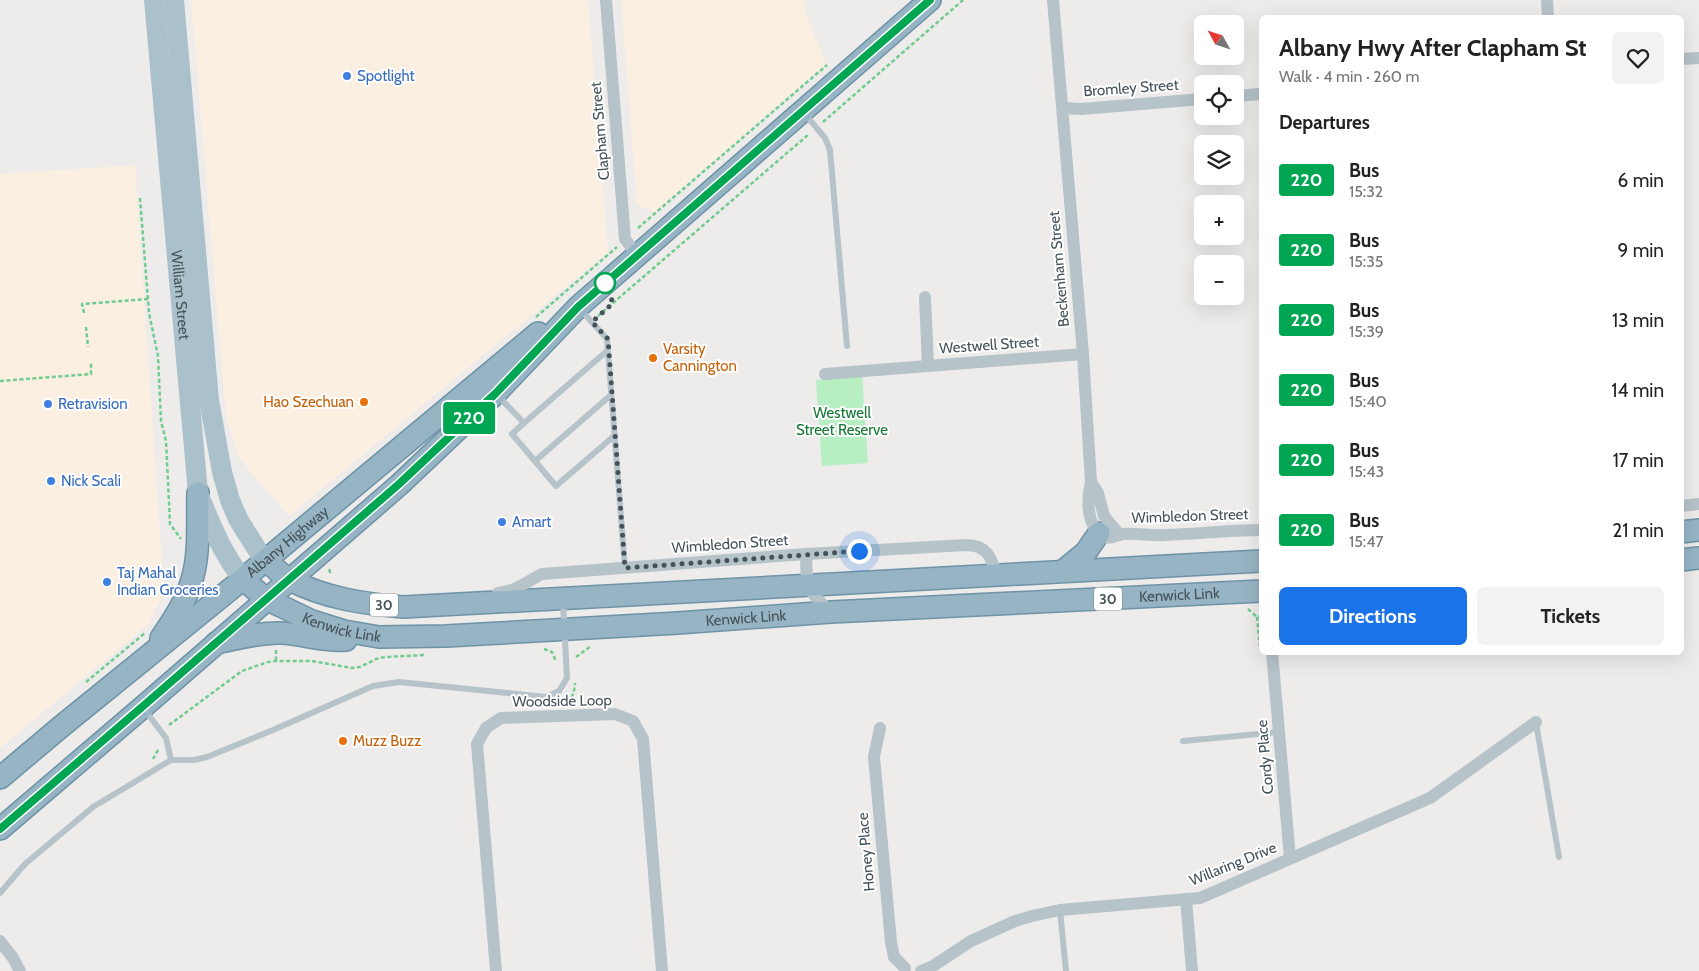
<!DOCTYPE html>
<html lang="en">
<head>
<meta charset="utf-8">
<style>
	:root { --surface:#fff; --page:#f2f2f2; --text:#222; --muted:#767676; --accent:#1a73e8 }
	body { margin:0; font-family:Cabin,sans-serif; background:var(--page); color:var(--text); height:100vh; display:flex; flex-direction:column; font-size:19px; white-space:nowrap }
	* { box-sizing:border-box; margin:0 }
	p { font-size:16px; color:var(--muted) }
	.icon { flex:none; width:28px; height:28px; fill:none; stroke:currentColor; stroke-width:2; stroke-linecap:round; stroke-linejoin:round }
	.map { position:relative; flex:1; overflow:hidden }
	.side { position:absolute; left:1259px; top:15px; width:425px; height:640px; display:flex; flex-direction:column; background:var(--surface); border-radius:8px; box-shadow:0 5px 20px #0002 }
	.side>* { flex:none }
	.badge { padding:0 10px; border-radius:4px; font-size:18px; line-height:32px }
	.needle { width:32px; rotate:310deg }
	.buttons { position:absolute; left:1194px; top:15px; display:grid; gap:10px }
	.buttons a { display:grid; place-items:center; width:50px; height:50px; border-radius:8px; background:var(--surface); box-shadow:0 5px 20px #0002; font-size:25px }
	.you { position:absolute; width:25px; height:25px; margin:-12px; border:4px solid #fff; border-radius:50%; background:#1a73e8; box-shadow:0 0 0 8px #1a73e833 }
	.map>.badge { position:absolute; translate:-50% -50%; box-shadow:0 0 0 2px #fff }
	h2 { padding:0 20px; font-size:19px; line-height:45px }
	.round { display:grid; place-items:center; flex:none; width:52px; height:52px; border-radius:8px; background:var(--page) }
	.head { display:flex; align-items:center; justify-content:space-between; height:85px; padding:0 20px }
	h1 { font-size:24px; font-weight:700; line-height:38px }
	.cta { display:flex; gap:10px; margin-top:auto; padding:10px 20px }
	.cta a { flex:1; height:58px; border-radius:8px; background:var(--accent); color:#fff; font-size:20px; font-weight:700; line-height:58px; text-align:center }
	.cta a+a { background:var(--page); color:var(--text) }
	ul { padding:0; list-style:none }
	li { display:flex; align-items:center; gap:15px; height:70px; padding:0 20px }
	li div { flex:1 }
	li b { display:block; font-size:19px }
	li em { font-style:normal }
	li .badge { min-width:55px; font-weight:700; text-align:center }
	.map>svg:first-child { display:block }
	.commercial { fill:#fbefe2 }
	.green { fill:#b7eec2 }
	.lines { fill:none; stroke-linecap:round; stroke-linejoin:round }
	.trunk-casing { stroke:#6d93a7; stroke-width:24 }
	.path { stroke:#6fcc8e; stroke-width:2.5; stroke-dasharray:4 2.5; stroke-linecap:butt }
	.service { stroke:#b6c3c9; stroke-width:6 }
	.minor { stroke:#b6c3c9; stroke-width:12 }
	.primary { stroke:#aac1cb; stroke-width:20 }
	.trunk { stroke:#96b4c4; stroke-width:21 }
	.line-casing { stroke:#fff; stroke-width:11 }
	.line { stroke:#00a651; stroke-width:8 }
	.walk { stroke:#445259; stroke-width:5; stroke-dasharray:0 9 }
	.shop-dot { fill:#3f7fe0; stroke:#fff; stroke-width:2 }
	.stop-dot { fill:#fff; stroke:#00a651; stroke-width:2.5 }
	.food-dot { fill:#e8710a; stroke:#fff; stroke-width:2 }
	.labels { text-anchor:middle; stroke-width:4; stroke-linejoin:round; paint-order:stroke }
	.shield { fill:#fff; stroke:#7c868b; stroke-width:1 }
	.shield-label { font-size:14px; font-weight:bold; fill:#445259 }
	.shop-label { font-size:15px; fill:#366cbe; stroke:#fff; text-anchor:start }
	.street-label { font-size:15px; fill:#445259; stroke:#fff }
	.food-label { font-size:15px; fill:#c56008; stroke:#fff; text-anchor:start }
	.park-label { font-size:15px; fill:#157935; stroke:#fff }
</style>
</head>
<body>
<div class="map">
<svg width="1699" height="971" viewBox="0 0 1699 971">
	<rect width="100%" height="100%" fill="#eeebeb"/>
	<!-- commercial -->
	<g class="commercial">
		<path d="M191,0H588L608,252L289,516L239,458L226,417Z"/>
		<path d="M621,0H804L805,12L826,64L654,212L637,205Z"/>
		<path d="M135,165L164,593L149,624L0,748V174Z"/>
	</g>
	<!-- green -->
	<path class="green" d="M862,376L868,463L822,466L816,380Z"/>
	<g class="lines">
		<defs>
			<g id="trunk">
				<path d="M1681,532L1699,530"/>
				<path d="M266,560C273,566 281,575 290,580C325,598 364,604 403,607L1261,561"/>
				<path d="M1681,560L1699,558"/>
				<path d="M1063,571L1086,552L1099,533"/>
				<path id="s2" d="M243,579L266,599L312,621L344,631L379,637L446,636L678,623L831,612L1261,591"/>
				<path d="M161,638C174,619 188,598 193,576C200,550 197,520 198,493"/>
				<path d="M216,643C237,639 260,632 281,633C303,634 324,642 346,640"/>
				<path id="s3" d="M0,778L63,725L243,579L538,333"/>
				<path d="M0,829L143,707L399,485L496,393L578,307L930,0"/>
			</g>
		</defs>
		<!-- trunk casing -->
		<use href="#trunk" class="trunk-casing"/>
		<!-- path -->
		<g class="path">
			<path d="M823,122L963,0"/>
			<path d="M140,198L149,313L158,356L161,421L166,441L170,524L181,539"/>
			<path d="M638,228L827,65"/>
			<path d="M84,313L82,304L148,299"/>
			<path d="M598,316L809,134"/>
			<path d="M536,317L617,247"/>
			<path d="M86,327L88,347"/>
			<path d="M0,381L91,374V362"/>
			<path d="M329,569L331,575"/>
			<path d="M1248,609L1257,617L1261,616"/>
			<path d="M1257,617L1260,648"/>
			<path d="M544,649L552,652L555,659H558"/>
			<path d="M276,650V661"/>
			<path d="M576,657L591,646"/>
			<path d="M86,682L145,633"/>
			<path d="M571,704C571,696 575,691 575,683"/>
			<path d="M169,725L242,671L268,662L276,661H312L352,668L360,667L376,659L385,657L426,655"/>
			<path d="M153,759L159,748"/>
		</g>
		<!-- service -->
		<g class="service">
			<path d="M805,114L825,138L830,150L847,346"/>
			<path d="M581,310L607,339L625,568"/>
			<path d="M498,396L524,423L608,350"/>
			<path d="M524,423L512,434L556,486L614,436"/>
			<path d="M535,461L611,395"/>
			<path d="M144,709L166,738L171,760"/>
			<path d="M1536,723L1559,857"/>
			<path d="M1183,741L1279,732"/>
			<path d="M0,893L25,864L93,807L171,760H194L207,757L273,730L373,686L399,682L546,697L559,691L567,678L563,601"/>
			<path d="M1060,910L1066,971"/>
		</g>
		<!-- minor -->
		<g class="minor">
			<path d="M606,0L625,239L637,255"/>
			<path d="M1053,0L1083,354L1091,482C1087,498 1086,525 1102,535C1111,541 1115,535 1123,534C1137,533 1152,536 1165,535C1197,534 1229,530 1261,530"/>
			<path d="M1547,0L1548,18"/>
			<path d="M1681,59L1699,58"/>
			<path d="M1235,96L1261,94"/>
			<path d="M1063,108L1081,109L1202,99"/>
			<path d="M925,297L928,366"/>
			<path d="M825,374L1083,354"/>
			<path d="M1091,482L1098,493L1104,516L1120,535"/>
			<path d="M1681,506L1699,504"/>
			<path d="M806,554C807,588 805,589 831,612"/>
			<path d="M498,593C519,590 524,583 542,574L806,554L966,545C987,545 991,557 997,575"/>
			<path d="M1272,652L1290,858"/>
			<path d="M880,728L874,757L891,942L894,957L905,968"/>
			<path d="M1186,899L1192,971"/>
			<path d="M0,941L13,958L20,971"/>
			<path d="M496,971L477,744L486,728L501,718L615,714L633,721L643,739L662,971"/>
			<path d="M921,971L933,966L971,941L1015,921L1032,916L1060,910L1200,898L1430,798L1536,722"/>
		</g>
		<!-- primary -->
		<g class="primary">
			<path id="s1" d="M154,0L198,493C211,524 222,554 243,579"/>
			<path d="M174,0L209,400L222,472L230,500L238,519L258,551L266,560"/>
		</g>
		<!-- trunk -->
		<use href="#trunk" class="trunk"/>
	</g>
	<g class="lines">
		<defs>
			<path id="line" d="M0,829L142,707L399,484L496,393L578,307L930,0"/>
		</defs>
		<!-- line casing -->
		<use href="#line" class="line-casing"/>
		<!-- line -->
		<use href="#line" class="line"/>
		<!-- walk -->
		<path class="walk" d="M605,283L613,303L592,322L608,339L625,568L859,551"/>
	</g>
	<!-- markers -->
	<g class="shop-dot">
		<circle cx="347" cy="76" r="5"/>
		<circle cx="48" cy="404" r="5"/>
		<circle cx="51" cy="481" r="5"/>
		<circle cx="502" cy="522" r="5"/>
		<circle cx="107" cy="582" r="5"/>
	</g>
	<circle class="stop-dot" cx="605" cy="283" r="10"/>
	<g class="food-dot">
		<circle cx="653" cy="358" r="5"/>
		<circle cx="364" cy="402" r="5"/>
		<circle cx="343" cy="741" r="5"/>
	</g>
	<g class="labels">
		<!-- shield labels -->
		<g class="shield">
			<rect x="1094" y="587.5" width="28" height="23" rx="4"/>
			<rect x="370" y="593.5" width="28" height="23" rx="4"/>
		</g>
		<g class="shield-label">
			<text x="1108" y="604">30</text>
			<text x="384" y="610">30</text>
		</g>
		<!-- shop labels -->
		<g class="shop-label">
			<text x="357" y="81">Spotlight</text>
			<text x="58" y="409">Retravision</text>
			<text x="61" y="486">Nick Scali</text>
			<text x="512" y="527">Amart</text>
			<text x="117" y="578">Taj Mahal<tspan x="117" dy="17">Indian Groceries</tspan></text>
		</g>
		<!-- street labels -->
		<g class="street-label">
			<text transform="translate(1131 88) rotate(-4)" y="5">Bromley Street</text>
			<text transform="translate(600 131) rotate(-95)" y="5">Clapham Street</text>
			<text transform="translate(1059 269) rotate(-95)" y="5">Beckenham Street</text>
			<text dy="5" stroke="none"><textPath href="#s1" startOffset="296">William Street</textPath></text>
			<text transform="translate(989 345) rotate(-4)" y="5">Westwell Street</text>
			<text transform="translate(1190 516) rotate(-2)" y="5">Wimbledon Street</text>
			<text dy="5" stroke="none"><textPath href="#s3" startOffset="372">Albany Highway</textPath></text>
			<text transform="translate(730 544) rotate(-4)" y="5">Wimbledon Street</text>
			<text dy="5" stroke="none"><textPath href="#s2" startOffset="952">Kenwick Link</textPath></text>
			<text dy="5" stroke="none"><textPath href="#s2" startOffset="518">Kenwick Link</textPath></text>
			<text dy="5" stroke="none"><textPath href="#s2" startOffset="112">Kenwick Link</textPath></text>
			<text transform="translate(562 701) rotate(-1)" y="5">Woodside Loop</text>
			<text transform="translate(1265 757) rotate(-95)" y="5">Cordy Place</text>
			<text transform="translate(866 852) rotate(-95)" y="5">Honey Place</text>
			<text transform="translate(1233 864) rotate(-22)" y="5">Willaring Drive</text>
		</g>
		<!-- food labels -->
		<g class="food-label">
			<text x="663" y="354">Varsity<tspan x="663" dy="17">Cannington</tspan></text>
			<text x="354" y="407" text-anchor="end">Hao Szechuan</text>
			<text x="353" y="746">Muzz Buzz</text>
		</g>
		<!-- park labels -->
		<g class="park-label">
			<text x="842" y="418">Westwell<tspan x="842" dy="17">Street Reserve</tspan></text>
		</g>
	</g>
</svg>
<div class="buttons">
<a><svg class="needle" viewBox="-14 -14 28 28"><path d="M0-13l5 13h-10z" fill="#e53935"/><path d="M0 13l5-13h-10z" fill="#767676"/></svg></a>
<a><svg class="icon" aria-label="locate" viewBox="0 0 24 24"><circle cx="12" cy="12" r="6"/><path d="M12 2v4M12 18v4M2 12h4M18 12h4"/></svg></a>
<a><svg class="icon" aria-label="layers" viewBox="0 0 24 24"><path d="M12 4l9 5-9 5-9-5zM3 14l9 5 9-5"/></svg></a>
<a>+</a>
<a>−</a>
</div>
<div class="you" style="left:859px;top:551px"></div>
<b class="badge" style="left:469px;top:418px;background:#00a651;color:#fff">220</b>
<section class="side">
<div class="head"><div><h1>Albany Hwy After Clapham St</h1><p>Walk · 4 min · 260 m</p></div><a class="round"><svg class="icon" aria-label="heart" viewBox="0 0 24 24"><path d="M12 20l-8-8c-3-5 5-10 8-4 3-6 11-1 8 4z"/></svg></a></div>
<h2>Departures</h2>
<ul>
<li><span class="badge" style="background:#00a651;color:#fff">220</span><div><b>Bus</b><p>15:32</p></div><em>6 min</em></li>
<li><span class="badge" style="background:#00a651;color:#fff">220</span><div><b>Bus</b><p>15:35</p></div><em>9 min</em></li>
<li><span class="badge" style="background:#00a651;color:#fff">220</span><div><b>Bus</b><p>15:39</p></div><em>13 min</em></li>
<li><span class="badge" style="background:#00a651;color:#fff">220</span><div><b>Bus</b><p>15:40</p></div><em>14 min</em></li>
<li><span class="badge" style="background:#00a651;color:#fff">220</span><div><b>Bus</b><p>15:43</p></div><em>17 min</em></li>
<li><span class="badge" style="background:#00a651;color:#fff">220</span><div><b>Bus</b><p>15:47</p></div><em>21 min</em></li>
</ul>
<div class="cta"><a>Directions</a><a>Tickets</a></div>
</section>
</div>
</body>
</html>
